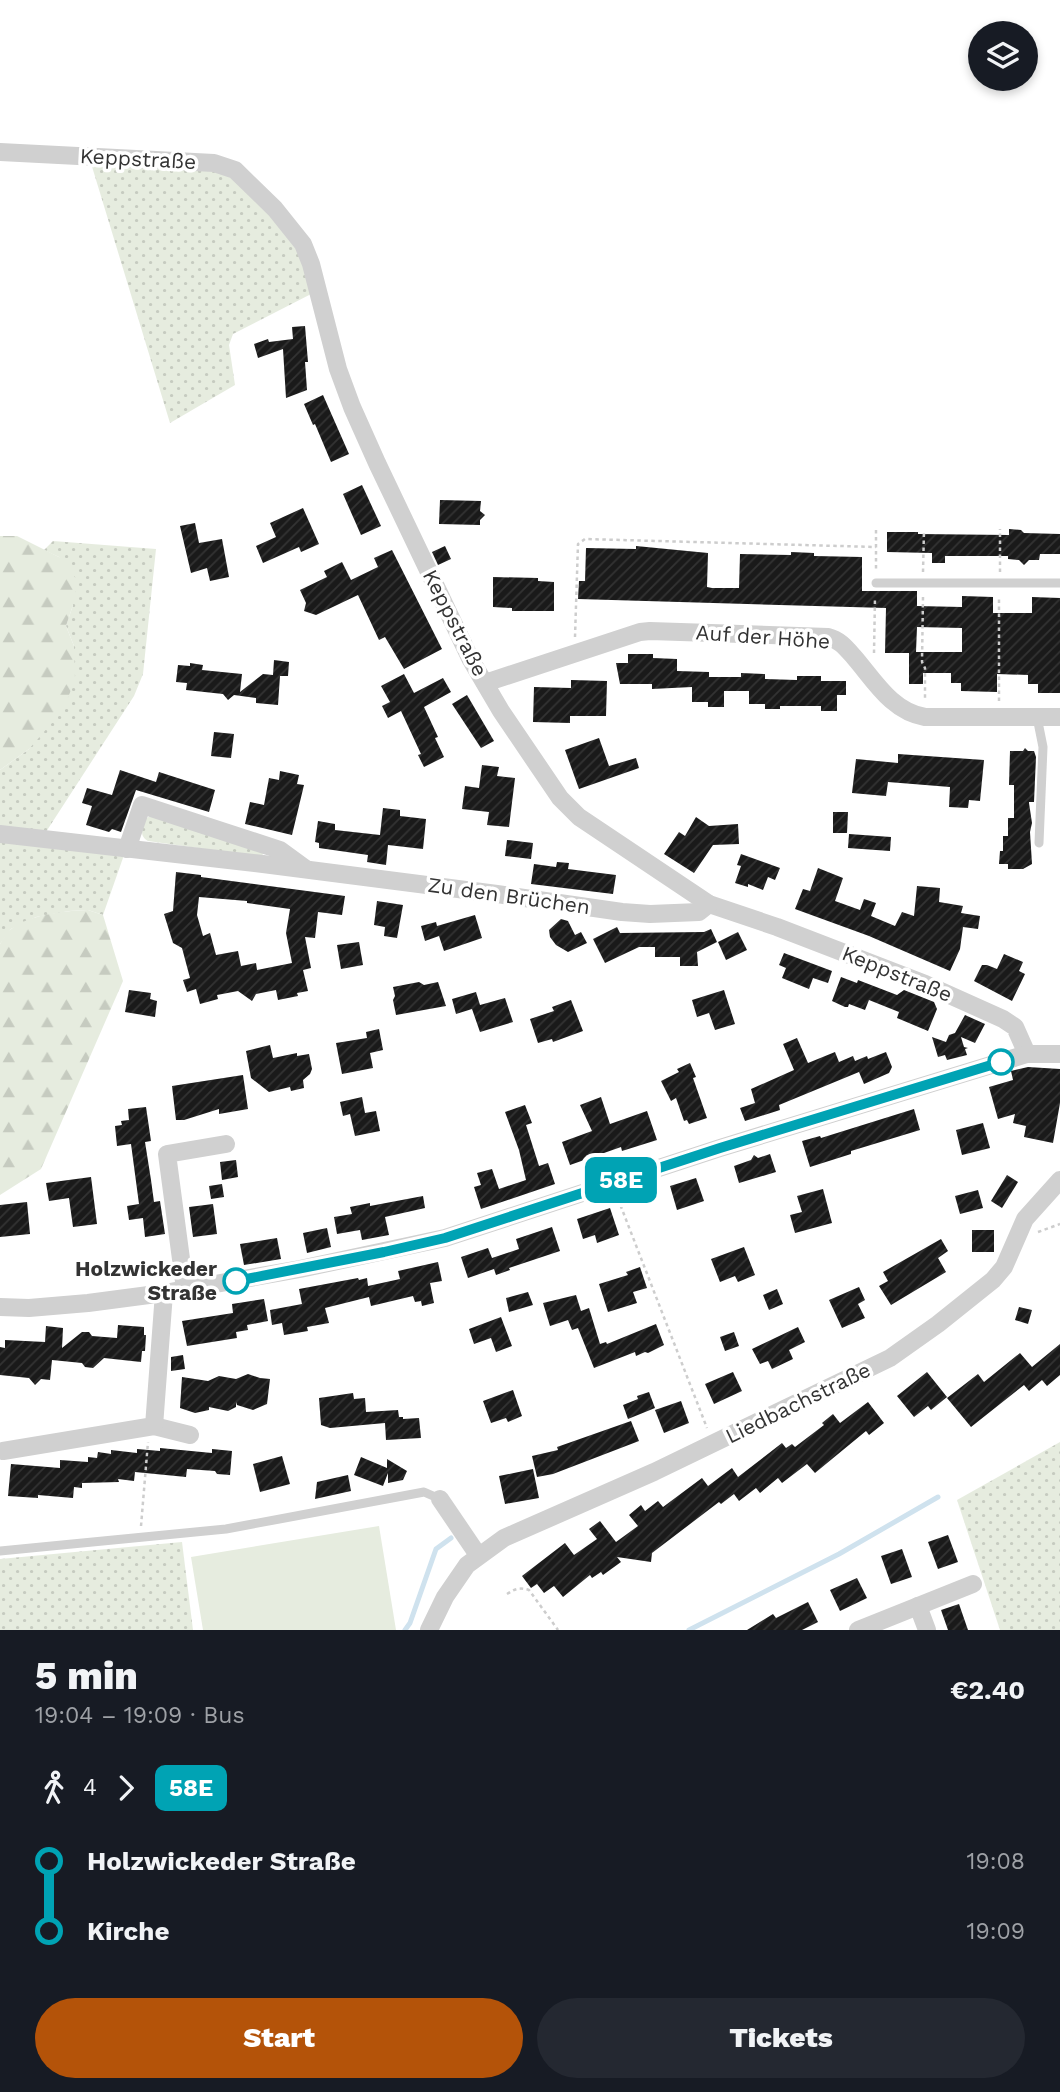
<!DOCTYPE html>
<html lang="en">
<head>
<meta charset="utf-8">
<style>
	:root { --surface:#171b24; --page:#242831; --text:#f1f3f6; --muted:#9ea1a6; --accent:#b45309 }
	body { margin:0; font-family:"Work Sans",sans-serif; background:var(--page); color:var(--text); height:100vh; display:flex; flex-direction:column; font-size:26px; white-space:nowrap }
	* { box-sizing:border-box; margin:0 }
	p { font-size:23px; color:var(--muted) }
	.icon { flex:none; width:38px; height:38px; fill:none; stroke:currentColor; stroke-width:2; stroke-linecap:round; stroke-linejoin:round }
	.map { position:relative; height:1630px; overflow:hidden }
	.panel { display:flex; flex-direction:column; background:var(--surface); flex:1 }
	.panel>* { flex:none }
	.badge { padding:0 14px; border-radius:10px; font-size:24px; line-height:46px }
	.fabs { position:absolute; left:968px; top:21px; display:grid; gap:14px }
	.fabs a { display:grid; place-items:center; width:70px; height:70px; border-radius:50%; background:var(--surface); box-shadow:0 4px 10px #0003; font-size:35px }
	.map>.badge { position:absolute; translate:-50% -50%; box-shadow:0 0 0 4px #fff }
	.legs { display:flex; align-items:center; gap:10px; height:77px; padding:0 35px; font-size:23px }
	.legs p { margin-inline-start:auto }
	.headline { display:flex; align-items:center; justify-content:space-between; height:119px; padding:0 35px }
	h1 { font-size:38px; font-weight:800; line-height:52px }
	.primary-button { display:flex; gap:14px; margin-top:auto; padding:14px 35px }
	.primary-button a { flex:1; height:80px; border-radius:42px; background:var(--accent); color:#fff; font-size:28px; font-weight:800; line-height:80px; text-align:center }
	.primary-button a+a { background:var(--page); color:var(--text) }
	ul { padding:0 35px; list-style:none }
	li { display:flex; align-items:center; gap:24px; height:70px; font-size:26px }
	li i { display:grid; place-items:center; width:10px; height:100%; margin:0 9px; background:currentColor }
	li i::after { content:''; width:18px; height:18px; margin:-9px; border:5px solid; border-radius:50%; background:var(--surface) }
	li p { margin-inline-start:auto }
	li:first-child i { background:linear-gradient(#0000 50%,currentColor 0) }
	li:last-child i { background:linear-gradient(currentColor 50%,#0000 0) }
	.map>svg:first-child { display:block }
	.grass { fill:url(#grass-dots) }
	.forest { fill:url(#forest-firs) }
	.garden { fill:#e6ecdf }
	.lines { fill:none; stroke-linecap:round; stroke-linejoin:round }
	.stream { stroke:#cfe2ee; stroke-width:5 }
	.building { fill:url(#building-hatch); fill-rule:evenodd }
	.path { stroke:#cdcdcd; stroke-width:2.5; stroke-dasharray:3.5 3.5; stroke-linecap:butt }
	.service { stroke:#d0d0d0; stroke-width:9 }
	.minor { stroke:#d0d0d0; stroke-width:18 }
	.line-1-casing { stroke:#fff; stroke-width:16 }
	.line-1 { stroke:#00a3b4; stroke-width:10 }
	.stop-1-dot { fill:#fff; stroke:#00a3b4; stroke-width:3.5 }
	.labels { text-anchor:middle; stroke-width:7; stroke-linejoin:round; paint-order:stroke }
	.street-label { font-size:21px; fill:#333; stroke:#fff }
	.stop-label { font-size:21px; font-weight:bold; fill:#333; stroke:#fff; text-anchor:end }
</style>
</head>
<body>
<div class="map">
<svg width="1060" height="1630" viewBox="0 0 1060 1630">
	<defs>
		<pattern id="grass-dots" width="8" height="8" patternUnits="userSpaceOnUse" patternTransform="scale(1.75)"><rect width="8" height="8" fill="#e6ecdf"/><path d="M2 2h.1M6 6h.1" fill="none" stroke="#c6cbc0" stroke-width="1.8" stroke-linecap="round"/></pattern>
		<pattern id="forest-firs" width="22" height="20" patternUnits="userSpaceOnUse" patternTransform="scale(1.75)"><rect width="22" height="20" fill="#e6ecdf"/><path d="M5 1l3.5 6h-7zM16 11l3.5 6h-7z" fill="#c6cbc0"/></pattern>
		<pattern id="building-hatch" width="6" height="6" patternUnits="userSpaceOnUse" patternTransform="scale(1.75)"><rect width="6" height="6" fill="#1a1a1a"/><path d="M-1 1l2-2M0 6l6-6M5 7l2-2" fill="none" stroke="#333"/></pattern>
	</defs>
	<rect width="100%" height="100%" fill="#fff"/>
	<!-- grass -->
	<g class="grass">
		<path d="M90,160L159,163L234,175L299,246L315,292L233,334L229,345L235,385L170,423Z"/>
		<path d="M53,541L156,549L143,674L134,696L44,835L0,829V770L29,749L74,646L66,626L73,605L59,557L44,550Z"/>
		<path d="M151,816L262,851L263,854L261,857L148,841C138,835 143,828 146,818Z"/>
		<path d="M0,839L124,855L103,915L88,910L69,911L36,917L11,929L0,944Z"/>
		<path d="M1060,1442V1630H1000L957,1500Z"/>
		<path d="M182,1542L193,1630H0V1559Z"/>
	</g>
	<!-- forest -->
	<g class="forest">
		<path d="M0,536H17L59,557L77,580L73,605L66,626L74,646L75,680L63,710L29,749L0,770Z"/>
		<path d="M88,910L103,915L123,981L41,1169L0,1195V944C3,940 6,933 10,930C29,914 65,911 88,910Z"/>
	</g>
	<!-- garden -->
	<path class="garden" d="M379,1526L396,1630H203L191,1557Z"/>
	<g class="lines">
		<!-- stream -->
		<g class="stream">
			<path d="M405,1630L410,1623L436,1549L451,1538"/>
			<path d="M689,1630L839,1554L938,1497"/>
		</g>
	</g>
	<!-- building -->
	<g class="building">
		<path d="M305,326L308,362H305L307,390L286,398L283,349L258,358L254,344L268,339L269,342L293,339L292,327Z"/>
		<path d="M323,395L349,454L331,462L315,424L313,425L304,404Z"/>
		<path d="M362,485L381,526L361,535L343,494Z"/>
		<path d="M440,500L481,501L480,511L485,515L480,520V525L439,524Z"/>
		<path d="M303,508L319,544L301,552L299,547L263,563L256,546L276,537L270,523Z"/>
		<path d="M195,523L199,543L222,539L229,577L210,581L207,568L191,573L180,526Z"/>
		<path d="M1009,529L1021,530L1024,533L1060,534V554H1040L1039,560H1029L1024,565L1019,560L1008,559V556H945V563H932V553L887,552V532H918V534L1009,535Z"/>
		<path d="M445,546L451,559L438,565L432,552Z"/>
		<path d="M636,546L708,553L707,587L712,588H739L740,554L791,555V552L814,553V556L862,557V591H917V606L962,607V596L993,597V613H1032V597L1060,598V693H1038V684H1028V675L997,674V692L961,691V683H951V673H923V684H909V653H885L886,608L578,599L579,581H585L586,548L636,549ZM917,627L962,628V652H916Z"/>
		<path d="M392,550L442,649L404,669L385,637L379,640L358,595L316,615L304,611L306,603L300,590L327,577L324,571L342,562L351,580L378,567L374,558Z"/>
		<path d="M493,577L538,578V581L554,582V611H512V608L493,607Z"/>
		<path d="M628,654H653V658L677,659V671L709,672V677H741V673L765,674V679L797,680V676H821V681H846V695H837V711H821V706H780V709H765V704H749V691H724V707H708V702H692V687L652,689V684H620L616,663H628Z"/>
		<path d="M274,660L289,662L288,676H280L278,705L256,703V698L234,695L228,700L223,694L186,690L187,683L176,682L178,665L190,666V663L203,665L202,670L242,674L240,692L263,674L273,675Z"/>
		<path d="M404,674L414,693L443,678L451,692L424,707L438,737L435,738L444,757L424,767L418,755L421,754L401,711L388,718L382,706L390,702L381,686Z"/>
		<path d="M571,680L607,681L606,716H570V723L533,722L534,687L571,688Z"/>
		<path d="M467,695L494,741L481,748L452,704Z"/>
		<path d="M214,732L234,734L231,758L211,756Z"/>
		<path d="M599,738L609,766L636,758L639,768L579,789L565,750Z"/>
		<path d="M1025,748L1028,751H1034L1036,757L1034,802H1029V803L1032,823L1030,832L1032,864L1023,869H1008V864H999L1000,851H1003V836H1008V818H1014V785H1009L1010,751H1023Z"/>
		<path d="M898,754L984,760L980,801L969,800L968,808L949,807L950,787L888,782L886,796L852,793L856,759L898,763Z"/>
		<path d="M482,765L499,767L497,776L515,778L509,827L487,825L489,812L462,809L465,786L479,788Z"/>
		<path d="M120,770L156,782L159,772L215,790L209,812L136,790L121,832L112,829L109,832L86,825L92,806L82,803L87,788L112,795Z"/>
		<path d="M280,771L299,775L297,784L304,785L292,835L245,824L250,802L264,805L269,778L279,780Z"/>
		<path d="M383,808L400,810V816L426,819L423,849L388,845L386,865L367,862L368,855L319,848V843L315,842L318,821L335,824V830L380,835Z"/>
		<path d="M833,812H848L847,833H833Z"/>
		<path d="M696,817L709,826L738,824L739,844L713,845L694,873L664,854L679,832L685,836Z"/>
		<path d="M849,834L891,837L890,851L848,848Z"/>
		<path d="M507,840L533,843L531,859L505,856Z"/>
		<path d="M741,854L780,868L775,880L768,877L763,890L748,884V887L735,883L741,866L737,865Z"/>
		<path d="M557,862L569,863L568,869L616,875L613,894L531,884L534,864L556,867Z"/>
		<path d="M818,868L843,878L835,901L860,910L864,899L876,903L871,916L895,926L902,912L914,916L917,886L940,888L939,902L963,906L961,913L980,916L978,929L963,927L960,949L950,971L869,936L795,909L803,889L810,891Z"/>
		<path d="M176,872L201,875V877L345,896L342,915L318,912L315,938L305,937L311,968L303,970L308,991L297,993L298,996L278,1000L276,990L256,994L252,1001L238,991L217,995L218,999L200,1004L196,989L187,992L183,980L190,978L182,948L173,943L164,914L173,911ZM199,897L247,901V903L290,909L286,933L292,963L257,970L256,963L241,966L238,951L216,955L210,933L203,936L197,915Z"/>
		<path d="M377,901L403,905L397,938L384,936L385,927L374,925Z"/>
		<path d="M475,915L482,938L444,951L439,936L425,941L421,926L436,922L437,926Z"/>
		<path d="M561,919L568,921L575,935L581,932L587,943L568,952L556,945L550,937L549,930Z"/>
		<path d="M617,927L620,933L704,932L711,929L717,942L697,952L698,966H680V957H655V947H639L605,963L593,939Z"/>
		<path d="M738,932L747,950L726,960L718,942Z"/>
		<path d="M359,942L363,965L341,969L337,945Z"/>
		<path d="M784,953L832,971L828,983L813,978L809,989L782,978L786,968L779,965Z"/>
		<path d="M1004,954L1023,962L1019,971L1025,974L1012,1001L974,981L982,965H987L997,969Z"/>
		<path d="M841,977L857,983L858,980L897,995L904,990L934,1002L937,1009L928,1031L897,1018L899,1012L869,1000L865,1010L849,1004L848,1007H845L832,1001Z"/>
		<path d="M419,982L424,985L438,982L446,1006L396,1015L393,1000L395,996L393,987Z"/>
		<path d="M129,990L151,993L150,999L157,1001L155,1017L125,1012Z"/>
		<path d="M724,990L735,1024L715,1030L709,1013L697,1017L692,1000Z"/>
		<path d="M476,992L480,1005L505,998L513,1022L480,1032L472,1009L456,1014L452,999Z"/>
		<path d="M571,1000L583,1031L553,1042L552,1039L538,1043L530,1019L554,1011L552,1007Z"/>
		<path d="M965,1015L985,1024L975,1043L961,1037L964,1047L968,1048L965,1049L967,1055L947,1060L945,1055L938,1057L932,1037L946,1042L949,1035L955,1033Z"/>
		<path d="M379,1029L383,1050L370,1053L373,1068L342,1074L336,1043L367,1038L366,1032Z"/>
		<path d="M797,1038L808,1063L835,1052L839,1062L853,1056L855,1061L867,1056L868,1059L886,1052L892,1067L889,1073L864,1084L859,1072L779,1105L780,1110L745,1121L740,1108L755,1103L751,1089L794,1070L783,1044Z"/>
		<path d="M270,1045L273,1058L297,1053V1056L309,1054L312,1069L310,1074L303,1080L304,1088L291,1091L290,1087L269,1092L251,1078L246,1051Z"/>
		<path d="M690,1063L696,1077L693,1078L707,1118L689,1124L687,1120L684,1121L676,1098L671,1101L661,1081L679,1072L677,1069Z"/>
		<path d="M1028,1067L1060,1069V1103L1053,1143L1024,1137L1026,1126L1013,1123L1015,1114L998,1119L989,1087L1013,1080L1011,1071Z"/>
		<path d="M243,1075L248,1109L219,1114V1109L184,1120H176L172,1086Z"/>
		<path d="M362,1097L365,1113L376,1111L380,1131L355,1136L350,1114L343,1116L340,1102Z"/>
		<path d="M601,1097L610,1124L647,1111L657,1140L622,1151L621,1147L570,1165L562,1142L592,1131L580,1105Z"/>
		<path d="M525,1105L532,1123L526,1125L539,1166L548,1163L555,1184L481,1209L474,1187L481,1185L477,1173L492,1169L499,1189L526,1180L519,1150L505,1112Z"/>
		<path d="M146,1107L151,1141L145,1142L151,1180L154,1202L160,1201L165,1234L145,1237L143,1218L129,1220L127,1206L139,1204L131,1144L117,1146L115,1126L122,1125L121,1121L129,1120L128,1109Z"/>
		<path d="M914,1109L920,1130L851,1151V1154L810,1167L802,1141L820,1136L821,1138Z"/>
		<path d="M983,1123L990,1148L962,1155L956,1130Z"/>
		<path d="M770,1154L776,1172L739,1183L734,1166L751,1160L754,1155L758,1158Z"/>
		<path d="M236,1160L238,1177L222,1180L220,1162Z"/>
		<path d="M1007,1175L1018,1182L1002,1208L991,1201Z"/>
		<path d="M91,1177L97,1224L73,1227L69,1198L49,1201L46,1183Z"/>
		<path d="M696,1178L704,1201L677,1210L670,1186Z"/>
		<path d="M222,1184L224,1197L211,1199L209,1186Z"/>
		<path d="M823,1189L832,1223L795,1233L790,1215L802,1212L797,1196Z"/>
		<path d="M978,1190L983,1208L960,1214L955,1196Z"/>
		<path d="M423,1196L425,1208L385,1217L389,1235L362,1240L360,1230L337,1234L334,1217L352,1214L350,1207L370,1203V1206Z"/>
		<path d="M27,1202L30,1234L0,1237V1205Z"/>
		<path d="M213,1204L217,1234L193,1237L189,1207Z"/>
		<path d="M610,1208L619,1235L597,1243L595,1235L583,1239L577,1219Z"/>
		<path d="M552,1227L560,1251L509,1268L510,1270L496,1275L494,1269L468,1278L461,1257L488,1248L492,1258L519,1249L516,1239Z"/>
		<path d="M327,1228L331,1247L307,1253L303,1233Z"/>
		<rect x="972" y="1230" width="22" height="22"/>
		<path d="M277,1238L281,1259L244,1265L240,1244Z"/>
		<path d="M941,1239L948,1251L938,1258L946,1272L891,1305L879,1286L888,1281L883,1272Z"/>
		<path d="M744,1247L755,1275L738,1282L735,1276L720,1282L711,1259Z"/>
		<path d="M438,1262L442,1281L430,1283L434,1303L422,1306L421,1301L415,1302L413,1296L371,1306L369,1297L325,1308L329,1323L307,1327L308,1331L284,1335L282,1323L272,1325L270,1310L302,1304L299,1289L358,1278L359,1280L367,1278L368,1286L400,1279L398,1271Z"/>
		<path d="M640,1267L647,1288L633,1292L637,1303L608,1312L599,1284L628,1275L626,1272Z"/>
		<path d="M859,1287L865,1300L858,1304L865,1318L842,1328L829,1300Z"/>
		<path d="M777,1289L783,1304L769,1310L763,1295Z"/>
		<path d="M528,1292L533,1305L509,1312L506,1298Z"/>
		<path d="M576,1295L581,1311L589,1308L600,1344L606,1342L607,1344L656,1324L664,1345L648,1353L645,1352L636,1356L635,1352L594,1368L578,1328L572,1330L568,1320L550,1326L543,1303Z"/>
		<path d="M264,1299L268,1321L247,1325L248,1330L236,1332L237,1338L187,1346L182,1321L233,1313L232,1304Z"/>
		<path d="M1019,1307L1032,1310L1028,1324L1015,1320Z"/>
		<path d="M501,1317L512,1346L496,1352L491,1338L474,1344L469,1329Z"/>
		<path d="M118,1325L144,1327V1335H146L145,1351H142L141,1362L104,1358L93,1368L85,1367L82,1363L52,1360L50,1380L41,1379L35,1385L29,1378L0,1375V1347L5,1348V1340L45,1342L46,1326L63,1328L62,1348L82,1332H89L92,1336L117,1338Z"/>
		<path d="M798,1327L805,1342L789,1350L793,1359L772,1369L768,1361L760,1364L752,1349Z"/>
		<path d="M734,1332L739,1346L725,1351L720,1337Z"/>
		<path d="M1060,1344V1375L1047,1386L1042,1380L1029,1391L1024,1385L971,1427L947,1398L978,1374L984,1382L1020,1353L1032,1367Z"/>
		<path d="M183,1355L185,1369L171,1371V1357Z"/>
		<path d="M733,1372L742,1391L714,1404L705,1384Z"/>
		<path d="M927,1372L947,1397L931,1410L928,1406L914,1417L897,1396Z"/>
		<path d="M248,1374L260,1378L270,1379L267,1404L253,1410L237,1405L236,1402V1407L228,1411L209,1407V1410L195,1413L180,1408L182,1377L208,1381L219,1376L236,1379Z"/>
		<path d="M513,1390L522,1416L508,1422L506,1418L491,1423L483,1401Z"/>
		<path d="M649,1392L655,1408L628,1419L623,1405L638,1399L637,1396Z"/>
		<path d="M353,1393L354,1399L365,1398L366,1412L398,1410L399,1417H403V1419L419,1418L421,1438L386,1440L385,1423L330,1428L321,1425L319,1398Z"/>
		<path d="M681,1401L689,1423L664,1433L655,1410Z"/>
		<path d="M868,1402L884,1423L869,1435L866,1431L815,1473L807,1464L782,1483L778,1478L760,1493L756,1488L739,1501L734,1494L721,1504L719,1502L652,1553L651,1562L617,1557L621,1562L603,1575L601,1572L592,1578L590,1575L563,1597L554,1586L544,1593L537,1584L531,1588L522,1576L565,1543L574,1555L597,1539L589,1529L600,1521L616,1542L638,1526L629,1515L641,1505L645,1511L658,1501L663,1507L702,1478L708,1486L732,1468L738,1477L782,1443L786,1448L792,1444L795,1447L824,1425L822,1423L833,1414L840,1423Z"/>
		<path d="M631,1421L639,1441L553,1474L537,1477L532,1456L558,1450L557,1447Z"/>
		<path d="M160,1448L212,1453V1449L232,1451L230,1475L217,1474L215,1471L187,1469L186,1477L135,1472L134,1481L118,1479L119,1482L82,1483V1488L74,1487L73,1498L38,1495V1498L8,1496L11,1464L60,1468V1460L88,1462V1457L97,1458L98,1452L111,1454V1450L137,1453V1449L160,1451Z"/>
		<path d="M282,1456L290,1484L260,1492L253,1464Z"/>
		<path d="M361,1457L387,1468V1459L407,1471L403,1480L388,1483V1473L383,1486L354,1475Z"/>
		<path d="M533,1469L539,1498L505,1504L499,1476Z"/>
		<path d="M348,1475L351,1491L315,1499L317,1482Z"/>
		<path d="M948,1535L958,1562L938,1569L928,1542Z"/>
		<path d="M902,1549L912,1577L891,1584L881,1556Z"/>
		<path d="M857,1578L867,1598L840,1611L830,1590Z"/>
		<path d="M808,1602L818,1622L802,1630H747L773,1614L776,1618Z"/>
		<path d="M959,1604L968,1630H948L941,1610Z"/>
	</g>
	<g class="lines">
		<!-- path -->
		<g class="path">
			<path d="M876,530V572"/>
			<path d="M923,572L924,530"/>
			<path d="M1000,572V529"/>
			<path d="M923,597L922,662L925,668V701"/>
			<path d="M575,637L578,544L585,539L876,547"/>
			<path d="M874,653L875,597"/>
			<path d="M999,701V596"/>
			<path d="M618,1199L707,1428"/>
			<path d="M1038,1232L1060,1224"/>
			<path d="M141,1526L148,1442"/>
			<path d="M507,1594C515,1589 519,1587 529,1590L558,1630"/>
		</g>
		<!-- service -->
		<g class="service">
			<path d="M876,583H1060"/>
			<path d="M1037,717L1043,747L1039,843"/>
			<path d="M0,1551L226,1529L424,1492L440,1499"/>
		</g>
		<!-- minor -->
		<g class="minor">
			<path d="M0,152L214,163L235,170L275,209L303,244L311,264L338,369L352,407L377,463L471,660L501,711L560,798L579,817L709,904L777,927L925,984L1003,1019L1015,1027L1027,1054"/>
			<path d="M485,683L640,632L650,631L828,637C840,640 846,648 854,657C874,680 892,712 925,717H1060"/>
			<path d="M0,834L263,864L497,894L622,912L650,914L699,912L709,904"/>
			<path d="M127,849L142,805L280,850L306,869"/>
			<path d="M185,1289L167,1154L226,1144"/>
			<path d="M0,1307L29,1308L88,1303L164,1293L300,1269L445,1238L720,1148L1027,1054H1060"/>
			<path d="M154,1426L190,1435"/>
			<path d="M3,1451L154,1426L164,1293"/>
			<path d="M440,1499L478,1555"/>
			<path d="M918,1606L927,1630"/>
			<path d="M429,1630L445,1597L467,1565L504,1538L654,1472L890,1358L938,1324L993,1280L1004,1267L1025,1219L1060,1180"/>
			<path d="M858,1630L973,1584"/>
		</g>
	</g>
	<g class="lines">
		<defs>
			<path id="line-1" d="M236,1281L384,1252L445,1238L720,1148L1001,1062"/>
		</defs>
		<!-- line-1 casing -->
		<use href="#line-1" class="line-1-casing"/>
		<!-- line-1 -->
		<use href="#line-1" class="line-1"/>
	</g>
	<!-- markers -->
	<g class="stop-1-dot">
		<circle cx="1001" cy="1062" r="12"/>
		<circle cx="236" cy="1281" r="12"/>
	</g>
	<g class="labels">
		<!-- street labels -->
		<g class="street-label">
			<text transform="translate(138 159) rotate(3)" y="7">Keppstraße</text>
			<text transform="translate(455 623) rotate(63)" y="7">Keppstraße</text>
			<text transform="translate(763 637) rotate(4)" y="7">Auf der Höhe</text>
			<text transform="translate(509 896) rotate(8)" y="7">Zu den Brüchen</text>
			<text transform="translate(897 974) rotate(22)" y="7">Keppstraße</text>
			<text transform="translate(798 1403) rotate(-26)" y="7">Liedbachstraße</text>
		</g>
		<!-- stop labels -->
		<g class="stop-label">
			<text x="217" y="1276">Holzwickeder<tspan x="217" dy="24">Straße</tspan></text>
		</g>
	</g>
</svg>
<div class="fabs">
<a><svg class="icon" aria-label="layers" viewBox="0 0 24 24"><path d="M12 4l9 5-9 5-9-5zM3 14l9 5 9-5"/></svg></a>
</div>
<b class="badge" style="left:621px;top:1180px;background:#00a3b4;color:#fff">58E</b>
</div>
<section class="panel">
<div class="headline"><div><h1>5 min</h1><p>19:04 – 19:09 · Bus</p></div><b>€2.40</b></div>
<div class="legs"><svg class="icon" aria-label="walk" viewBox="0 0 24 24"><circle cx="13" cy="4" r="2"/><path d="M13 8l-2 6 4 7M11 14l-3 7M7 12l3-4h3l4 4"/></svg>4<svg class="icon" aria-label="forward" viewBox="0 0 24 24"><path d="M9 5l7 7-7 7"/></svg><b class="badge" style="background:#00a3b4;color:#fff">58E</b></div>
<ul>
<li><i style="color:#00a3b4"></i><b>Holzwickeder Straße</b><p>19:08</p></li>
<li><i style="color:#00a3b4"></i><b>Kirche</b><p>19:09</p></li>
</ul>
<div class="primary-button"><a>Start</a><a>Tickets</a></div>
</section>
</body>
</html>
